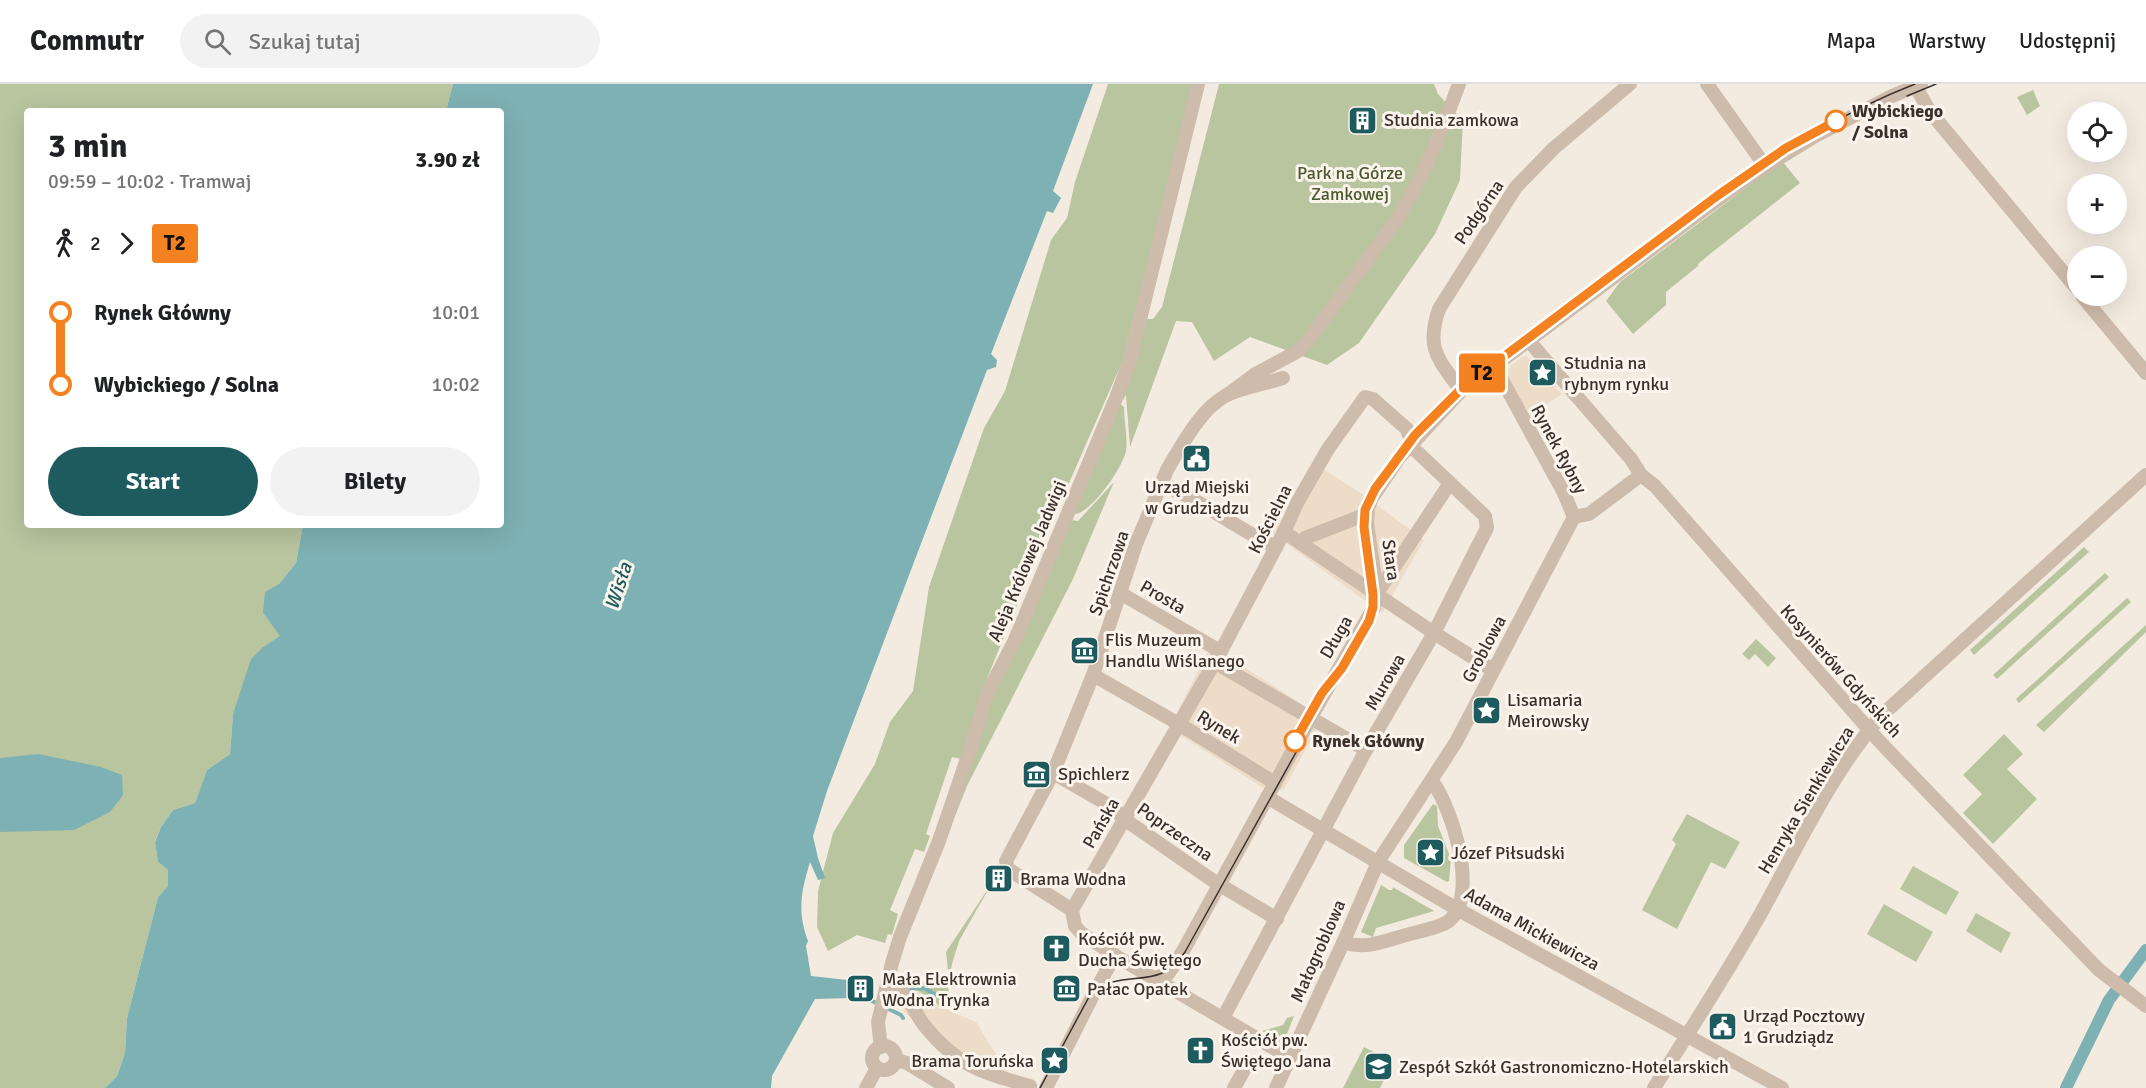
<!DOCTYPE html>
<html lang="pl">
<head>
<meta charset="utf-8">
<style>
	:root { --surface:#fff; --page:#f2f2f2; --text:#202124; --muted:#757577; --line:#e0e0e0; --accent:#1e5b5f }
	body { margin:0; font-family:Signika,sans-serif; background:var(--page); color:var(--text); height:100vh; display:flex; flex-direction:column; font-size:22px; white-space:nowrap }
	* { box-sizing:border-box; margin:0 }
	p { font-size:20px; color:var(--muted) }
	.icon { flex:none; width:33px; height:33px; fill:none; stroke:currentColor; stroke-width:2; stroke-linecap:round; stroke-linejoin:round }
	.map { position:relative; flex:1; overflow:hidden }
	.drawer { position:absolute; left:24px; top:24px; width:480px; height:420px; display:flex; flex-direction:column; background:var(--surface); border-radius:6px; box-shadow:0 6px 24px #0002 }
	.drawer>* { flex:none }
	.badge { padding:0 12px; border-radius:4px; font-size:21px; line-height:39px }
	.tools { position:absolute; left:2067px; top:18px; display:grid; gap:12px }
	.tools a { display:grid; place-items:center; width:60px; height:60px; border-radius:50%; background:var(--surface); box-shadow:0 6px 24px #0002; font-size:30px }
	.map>.badge { position:absolute; translate:-50% -50%; box-shadow:0 0 0 3px #fff }
	.legs { display:flex; align-items:center; gap:9px; height:66px; padding:0 24px; font-size:20px }
	.legs p { margin-inline-start:auto }
	.head { display:flex; align-items:center; justify-content:space-between; height:102px; padding:0 24px }
	h1 { font-size:33px; font-weight:700; line-height:45px }
	.action { display:flex; gap:12px; margin-top:auto; padding:12px 24px }
	.action a { flex:1; height:69px; border-radius:36px; background:var(--accent); color:#fff; font-size:24px; font-weight:700; line-height:69px; text-align:center }
	.action a+a { background:var(--page); color:var(--text) }
	ul { padding:0 24px; list-style:none }
	li { display:flex; align-items:center; gap:21px; height:72px; font-size:22px }
	li i { display:grid; place-items:center; width:9px; height:100%; margin:0 8px; background:currentColor }
	li i::after { content:''; width:15px; height:15px; margin:-8px; border:4px solid; border-radius:50%; background:var(--surface) }
	li p { margin-inline-start:auto }
	li:first-child i { background:linear-gradient(#0000 50%,currentColor 0) }
	li:last-child i { background:linear-gradient(currentColor 50%,#0000 0) }
	header { display:flex; align-items:center; gap:36px; box-sizing:border-box; height:84px; padding:0 30px; background:var(--surface); border-bottom:2px solid var(--line) }
	header strong { font-size:28px }
	nav { display:flex; gap:33px; margin-inline-start:auto; font-size:21px }
	.search { width:420px; height:54px; background:var(--page); display:flex; align-items:center; gap:15px; box-sizing:border-box; padding:0 21px; border-radius:33px; color:var(--muted); font-size:22px }
	.map>svg:first-child { display:block }
	.green { fill:#b8c59f }
	.plaza { fill:#eddcc7 }
	.water { fill:#7eb1b3 }
	.lines { fill:none; stroke-linecap:round; stroke-linejoin:round }
	.stream { stroke:#7eb1b3; stroke-width:4 }
	.canal { stroke:#7eb1b3; stroke-width:12 }
	.minor { stroke:#cdbbab; stroke-width:14 }
	.tram { stroke:#3b302b; stroke-width:1.5 }
	.line-1-casing { stroke:#fff; stroke-width:14 }
	.line-1 { stroke:#f58220; stroke-width:9 }
	.stop-1-dot { fill:#fff; stroke:#f58220; stroke-width:3 }
	.labels { text-anchor:middle; stroke-width:6; stroke-linejoin:round; paint-order:stroke }
	.stop-label { font-size:18px; font-weight:bold; fill:#3b302b; stroke:#fbf5ed; text-anchor:start }
	.poi-label { font-size:18px; fill:#3b302b; stroke:#fbf5ed; text-anchor:start }
	.park-label { font-size:18px; fill:#4a5b2d; stroke:#fbf5ed }
	.street-label { font-size:18px; fill:#3b302b; stroke:#fbf5ed }
	.water-label { font-size:20px; font-style:italic; fill:#1e5b5f; stroke:#fbf5ed }
</style>
</head>
<body>
<header>
<strong>Commutr</strong>
<div class="search"><svg class="icon" aria-label="search" viewBox="0 0 24 24"><circle cx="10" cy="10" r="6"/><path d="M15 15l6 6"/></svg>Szukaj tutaj</div>
<nav><a>Mapa</a><a>Warstwy</a><a>Udostępnij</a></nav>
</header>
<div class="map">
<svg width="2146" height="1004" viewBox="0 0 2146 1004">
	<rect width="100%" height="100%" fill="#f4ebe0"/>
	<!-- green -->
	<g class="green">
		<path d="M0,0H453L446,27H27V441H303L296,479L279,500L263,529L281,552L263,563L233,630L230,670L207,686L195,719L173,726L161,743L155,757L158,778L168,786V802L158,813L127,934L125,969L117,992L105,1004H0Z"/>
		<path d="M1108,0H1192L1123,276L1040,465L986,597L961,675L952,673L926,750L930,752L924,768L915,765L890,826L898,830L892,851L888,850L885,859L857,851L828,867L817,843L818,807L833,749L875,680L890,638L913,607L929,503L984,344L1005,307L1051,156L1067,134L1075,98Z"/>
		<path d="M1219,0H1434L1438,10L1463,37L1460,96L1435,150L1359,259L1327,281L1250,253L1214,277L1192,238L1176,237L1130,363L1126,311L1123,316L1120,315L1145,235H1153L1162,223Z"/>
		<path d="M2033,6L2040,22L2027,31L2017,13Z"/>
		<path d="M1782,77L1800,99L1710,170L1698,180V182L1666,208V221L1633,250L1606,217L1620,198Z"/>
		<path d="M1119,319L1124,323C1124,337 1128,354 1126,367C1123,383 1090,432 1073,430Z"/>
		<path d="M1114,398L1073,495L967,702L947,752L986,622L1071,436L1078,437Z"/>
		<path d="M2084,463L2089,468L1974,571L1970,566Z"/>
		<path d="M2105,489L2109,493L1997,595L1993,591Z"/>
		<path d="M2127,514L2131,518L2019,619L2016,615Z"/>
		<path d="M2146,541V548L2044,648L2036,641Z"/>
		<path d="M1756,555L1776,574L1768,583L1755,570L1749,576L1742,570Z"/>
		<path d="M2004,650L2023,670L2007,685L2037,715L1993,760L1963,729L1982,710L1963,691Z"/>
		<path d="M1433,720L1437,722L1438,742L1451,775L1449,797L1447,798L1404,774V761Z"/>
		<path d="M1687,730L1740,758L1725,785L1711,778L1677,845L1642,826L1676,760L1672,756Z"/>
		<path d="M1913,782L1959,808L1946,831L1900,805Z"/>
		<path d="M992,799L959,857L952,880L949,896L946,868Z"/>
		<path d="M1381,801L1389,806H1392L1393,803L1434,827L1376,844L1373,853L1361,848Z"/>
		<path d="M1884,820L1933,848L1916,878L1867,850Z"/>
		<path d="M1976,829L2011,849L2001,869L1966,847Z"/>
		<path d="M926,898L948,903L950,913L941,923L917,906L911,908L907,900Z"/>
		<path d="M1294,932L1283,960L1262,947L1283,941L1287,934Z"/>
		<path d="M1364,963L1393,978L1380,1004H1343Z"/>
	</g>
	<!-- plaza -->
	<g class="plaza">
		<path d="M1526,271L1562,310L1535,328L1525,326L1506,291L1511,281Z"/>
		<path d="M1309,383L1325,386L1362,410L1424,456L1382,529L1272,449L1286,428Z"/>
		<path d="M1209,566L1225,571L1314,628L1317,645L1284,705L1270,708L1175,648L1173,636Z"/>
		<path d="M917,906L941,923L976,938L1007,988L1006,991L964,974L904,928L902,923L911,908Z"/>
	</g>
	<!-- water -->
	<g class="water">
		<path d="M453,0H1093L1053,107L1061,114L1053,129L1047,127L991,270L997,276L996,283L987,286L827,707L813,752L818,774L825,794L818,796L810,778C801,808 797,827 808,857L806,862L811,892L847,896L857,900L853,914L815,915L772,992L771,1004H105L117,992L125,969L127,934L158,813L168,802V786L158,778L155,758L161,743L173,726L195,719L207,686L230,670L233,630L251,575L263,563L280,552L263,529L265,508L279,500L296,479L303,441H501V27H446Z"/>
		<path d="M38,670L101,683L122,691L123,711L110,728L74,746L0,748V674Z"/>
	</g>
	<g class="lines">
		<!-- stream -->
		<g class="stream">
			<path d="M910,905L924,904L946,917"/>
			<path d="M853,912L868,915L901,931L903,934"/>
			<path d="M890,925L899,911"/>
		</g>
		<!-- canal -->
		<path class="canal" d="M2066,1004L2109,916L2146,866"/>
		<!-- minor -->
		<g class="minor">
			<path d="M1707,0L1765,82"/>
			<path d="M1915,2L1931,29L2078,206"/>
			<path d="M2082,212L2146,289"/>
			<path d="M1529,257L1631,375L1641,391L1655,402L1880,658L2099,886L2146,922"/>
			<path d="M1495,283L1564,409L1574,433"/>
			<path d="M1461,307C1439,275 1425,266 1439,225L1516,103L1554,64L1630,0"/>
			<path d="M1227,311L1254,291L1300,266L1307,258L1398,134C1424,92 1442,46 1459,0"/>
			<path d="M1177,369C1189,349 1204,324 1225,312C1238,305 1267,299 1283,294"/>
			<path d="M1162,401C1202,416 1237,445 1276,463"/>
			<path d="M1574,433L1589,430L1641,391"/>
			<path d="M1284,448L1434,549L1493,586"/>
			<path d="M1301,459L1305,454L1367,430"/>
			<path d="M1120,509L1220,567"/>
			<path d="M1377,509L1367,439L1368,424L1372,414L1399,374L1461,307L1705,125L1755,89L1815,52L1892,12L1921,0"/>
			<path d="M1214,578L1366,666"/>
			<path d="M1093,591L1179,640L1275,699"/>
			<path d="M1053,689L1112,723L1124,735L1215,798L1277,835"/>
			<path d="M1267,713L1457,825L1782,1004"/>
			<path d="M1072,826L1220,569L1284,448L1297,419L1328,365L1365,313L1373,315L1407,345L1413,364L1485,432L1487,444L1434,549L1366,666L1223,934"/>
			<path d="M1072,826L1008,785L1006,777L1053,689L1093,591L1136,460L1167,386L1175,372"/>
			<path d="M1072,826L1075,842L1081,849L1119,874L1289,973"/>
			<path d="M1343,859C1368,865 1382,858 1406,851C1416,848 1443,843 1450,836C1479,809 1452,724 1432,697"/>
			<path d="M1154,894L1168,890L1183,867L1314,628L1374,523L1377,509L1450,399"/>
			<path d="M895,899C908,910 914,928 924,941C957,982 981,988 1030,1002"/>
			<circle cx="884" cy="974" r="12"/>
			<path d="M881,963L878,938L892,879L900,853L939,757L969,669L987,610L1014,558L1116,314L1130,276L1198,0"/>
			<path d="M896,976L907,979L948,1004"/>
			<path d="M866,1004L877,984"/>
			<path d="M1046,1004L1092,913L1115,871"/>
			<path d="M1234,1004L1244,986"/>
			<path d="M1276,1004L1343,859L1378,778L1456,658L1574,433"/>
			<path d="M1654,1004C1690,946 1728,888 1761,829C1797,764 1833,686 1882,631L2146,391"/>
		</g>
		<!-- tram -->
		<g class="tram">
			<path d="M1907,12L1936,0"/>
			<path d="M1040,1004L1090,911C1124,880 1157,911 1185,868L1369,537C1383,499 1354,455 1367,420C1373,403 1386,388 1397,374C1446,311 1504,272 1567,224C1617,187 1667,149 1717,112C1779,68 1843,28 1915,0"/>
		</g>
	</g>
	<g class="lines">
		<defs>
			<path id="line-1" d="M1295,657L1322,609L1342,584L1369,537L1373,523V510L1364,443L1365,426L1375,405L1415,351L1462,304L1717,112L1786,64L1836,37"/>
		</defs>
		<!-- line-1 casing -->
		<use href="#line-1" class="line-1-casing"/>
		<!-- line-1 -->
		<use href="#line-1" class="line-1"/>
	</g>
	<!-- icons -->
	<defs>
		<symbol id="building-square" viewBox="-11 -11 22 22"><rect x="-9" y="-9" width="18" height="18" rx="4" fill="#1e5b5f" stroke="#fbf5ed"/><path d="M-4-6H4V6H1V3H-1V6H-4ZM-2.5-4.3h1.7v1.8h-1.7ZM.8-4.3h1.7v1.8H.8ZM-2.5-1h1.7V.8h-1.7ZM.8-1h1.7V.8H.8Z" fill="#fff"/></symbol>
		<symbol id="sight-square" viewBox="-11 -11 22 22"><rect x="-9" y="-9" width="18" height="18" rx="4" fill="#1e5b5f" stroke="#fbf5ed"/><path d="M0-6L1.8-2.2L6-1.7L2.9 1.2L3.7 5.4L0 3.3L-3.7 5.4L-2.9 1.2L-6-1.7L-1.8-2.2Z" fill="#fff"/></symbol>
		<symbol id="civic-square" viewBox="-11 -11 22 22"><rect x="-9" y="-9" width="18" height="18" rx="4" fill="#1e5b5f" stroke="#fbf5ed"/><path d="M-.6-6.5H3V-4.5H.6V-3L4-1V1h2V6H-6V1h2V-1L-.6-3ZM-1.2 2.5V6h2.4V2.5Z" fill="#fff"/></symbol>
		<symbol id="museum-square" viewBox="-11 -11 22 22"><rect x="-9" y="-9" width="18" height="18" rx="4" fill="#1e5b5f" stroke="#fbf5ed"/><path d="M0-6L6-3V-2H-6V-3ZM-5-1h2V3h-2ZM-1-1h2V3h-2ZM3-1h2V3H3ZM-6 4H6V6H-6Z" fill="#fff"/></symbol>
		<symbol id="church-square" viewBox="-11 -11 22 22"><rect x="-9" y="-9" width="18" height="18" rx="4" fill="#1e5b5f" stroke="#fbf5ed"/><path d="M-1.2-6h2.4v3.5h3.3v2.4h-3.3V6h-2.4V-.1h-3.3v-2.4h3.3Z" fill="#fff"/></symbol>
		<symbol id="school-square" viewBox="-11 -11 22 22"><rect x="-9" y="-9" width="18" height="18" rx="4" fill="#1e5b5f" stroke="#fbf5ed"/><path d="M0-5L7-2L0 1L-7-2ZM-4 1L0 2.5L4 1V4Q0 6-4 4Z" fill="#fff"/></symbol>
	</defs>
	<g fill-rule="evenodd">
		<use href="#building-square" x="1346" y="20" width="33" height="33"/>
		<use href="#sight-square" x="1526" y="272" width="33" height="33"/>
		<use href="#civic-square" x="1180" y="358" width="33" height="33"/>
		<use href="#museum-square" x="1068" y="550" width="33" height="33"/>
		<use href="#sight-square" x="1470" y="610" width="33" height="33"/>
		<use href="#museum-square" x="1020" y="674" width="33" height="33"/>
		<use href="#sight-square" x="1414" y="752" width="33" height="33"/>
		<use href="#building-square" x="982" y="778" width="33" height="33"/>
		<use href="#church-square" x="1040" y="848" width="33" height="33"/>
		<use href="#building-square" x="844" y="888" width="33" height="33"/>
		<use href="#museum-square" x="1050" y="888" width="33" height="33"/>
		<use href="#civic-square" x="1706" y="926" width="33" height="33"/>
		<use href="#church-square" x="1184" y="950" width="33" height="33"/>
		<use href="#sight-square" x="1038" y="960" width="33" height="33"/>
		<use href="#school-square" x="1362" y="966" width="33" height="33"/>
	</g>
	<!-- markers -->
	<g class="stop-1-dot">
		<circle cx="1836" cy="37" r="10"/>
		<circle cx="1295" cy="657" r="10"/>
	</g>
	<g class="labels">
		<!-- stop labels -->
		<g class="stop-label">
			<text x="1852" y="33">Wybickiego<tspan x="1852" dy="21">/ Solna</tspan></text>
			<text x="1312" y="663">Rynek Główny</text>
		</g>
		<!-- poi labels -->
		<g class="poi-label">
			<text x="1384" y="42">Studnia zamkowa</text>
			<text x="1564" y="285">Studnia na<tspan x="1564" dy="21">rybnym rynku</tspan></text>
			<text x="1197" y="409" text-anchor="middle">Urząd Miejski<tspan x="1197" dy="21">w Grudziądzu</tspan></text>
			<text x="1105" y="562">Flis Muzeum<tspan x="1105" dy="21">Handlu Wiślanego</tspan></text>
			<text x="1507" y="622">Lisamaria<tspan x="1507" dy="21">Meirowsky</tspan></text>
			<text x="1058" y="696">Spichlerz</text>
			<text x="1451" y="775">Józef Piłsudski</text>
			<text x="1020" y="801">Brama Wodna</text>
			<text x="1078" y="861">Kościół pw.<tspan x="1078" dy="21">Ducha Świętego</tspan></text>
			<text x="882" y="901">Mała Elektrownia<tspan x="882" dy="21">Wodna Trynka</tspan></text>
			<text x="1087" y="911">Pałac Opatek</text>
			<text x="1743" y="938">Urząd Pocztowy<tspan x="1743" dy="21">1 Grudziądz</tspan></text>
			<text x="1221" y="962">Kościół pw.<tspan x="1221" dy="21">Świętego Jana</tspan></text>
			<text x="1034" y="983" text-anchor="end">Brama Toruńska</text>
			<text x="1399" y="989">Zespół Szkół Gastronomiczno-Hotelarskich</text>
		</g>
		<!-- park labels -->
		<g class="park-label">
			<text x="1350" y="95">Park na Górze<tspan x="1350" dy="21">Zamkowej</tspan></text>
		</g>
		<!-- street labels -->
		<g class="street-label">
			<text transform="translate(1479 128) rotate(-56)" y="6">Podgórna</text>
			<text transform="translate(1559 365) rotate(62)" y="6">Rynek Rybny</text>
			<text transform="translate(1270 435) rotate(-63)" y="6">Kościelna</text>
			<text transform="translate(1391 476) rotate(82)" y="6">Stara</text>
			<text transform="translate(1027 477) rotate(-67)" y="6">Aleja Królowej Jadwigi</text>
			<text transform="translate(1109 489) rotate(-71)" y="6">Spichrzowa</text>
			<text transform="translate(1163 513) rotate(30)" y="6">Prosta</text>
			<text transform="translate(1336 553) rotate(-60)" y="6">Długa</text>
			<text transform="translate(1484 565) rotate(-62)" y="6">Groblowa</text>
			<text transform="translate(1841 587) rotate(48)" y="6">Kosynierów Gdyńskich</text>
			<text transform="translate(1385 598) rotate(-60)" y="6">Murowa</text>
			<text transform="translate(1219 643) rotate(31)" y="6">Rynek</text>
			<text transform="translate(1806 716) rotate(-59)" y="6">Henryka Sienkiewicza</text>
			<text transform="translate(1101 739) rotate(-60)" y="6">Pańska</text>
			<text transform="translate(1175 748) rotate(35)" y="6">Poprzeczna</text>
			<text transform="translate(1532 845) rotate(29)" y="6">Adama Mickiewicza</text>
			<text transform="translate(1318 867) rotate(-66)" y="6">Małogroblowa</text>
		</g>
		<!-- water labels -->
		<g class="water-label">
			<text transform="translate(618 502) rotate(-72)" y="7">Wisła</text>
		</g>
	</g>
</svg>
<div class="tools">
<a><svg class="icon" aria-label="locate" viewBox="0 0 24 24"><circle cx="12" cy="12" r="6"/><path d="M12 2v4M12 18v4M2 12h4M18 12h4"/></svg></a>
<a>+</a>
<a>−</a>
</div>
<b class="badge" style="left:1482px;top:289px;background:#f58220;color:#111">T2</b>
<section class="drawer">
<div class="head"><div><h1>3 min</h1><p>09:59 – 10:02 · Tramwaj</p></div><b>3.90 zł</b></div>
<div class="legs"><svg class="icon" aria-label="walk" viewBox="0 0 24 24"><circle cx="13" cy="4" r="2"/><path d="M13 8l-2 6 4 7M11 14l-3 7M7 12l3-4h3l4 4"/></svg>2<svg class="icon" aria-label="forward" viewBox="0 0 24 24"><path d="M9 5l7 7-7 7"/></svg><b class="badge" style="background:#f58220;color:#111">T2</b></div>
<ul>
<li><i style="color:#f58220"></i><b>Rynek Główny</b><p>10:01</p></li>
<li><i style="color:#f58220"></i><b>Wybickiego / Solna</b><p>10:02</p></li>
</ul>
<div class="action"><a>Start</a><a>Bilety</a></div>
</section>
</div>
</body>
</html>
